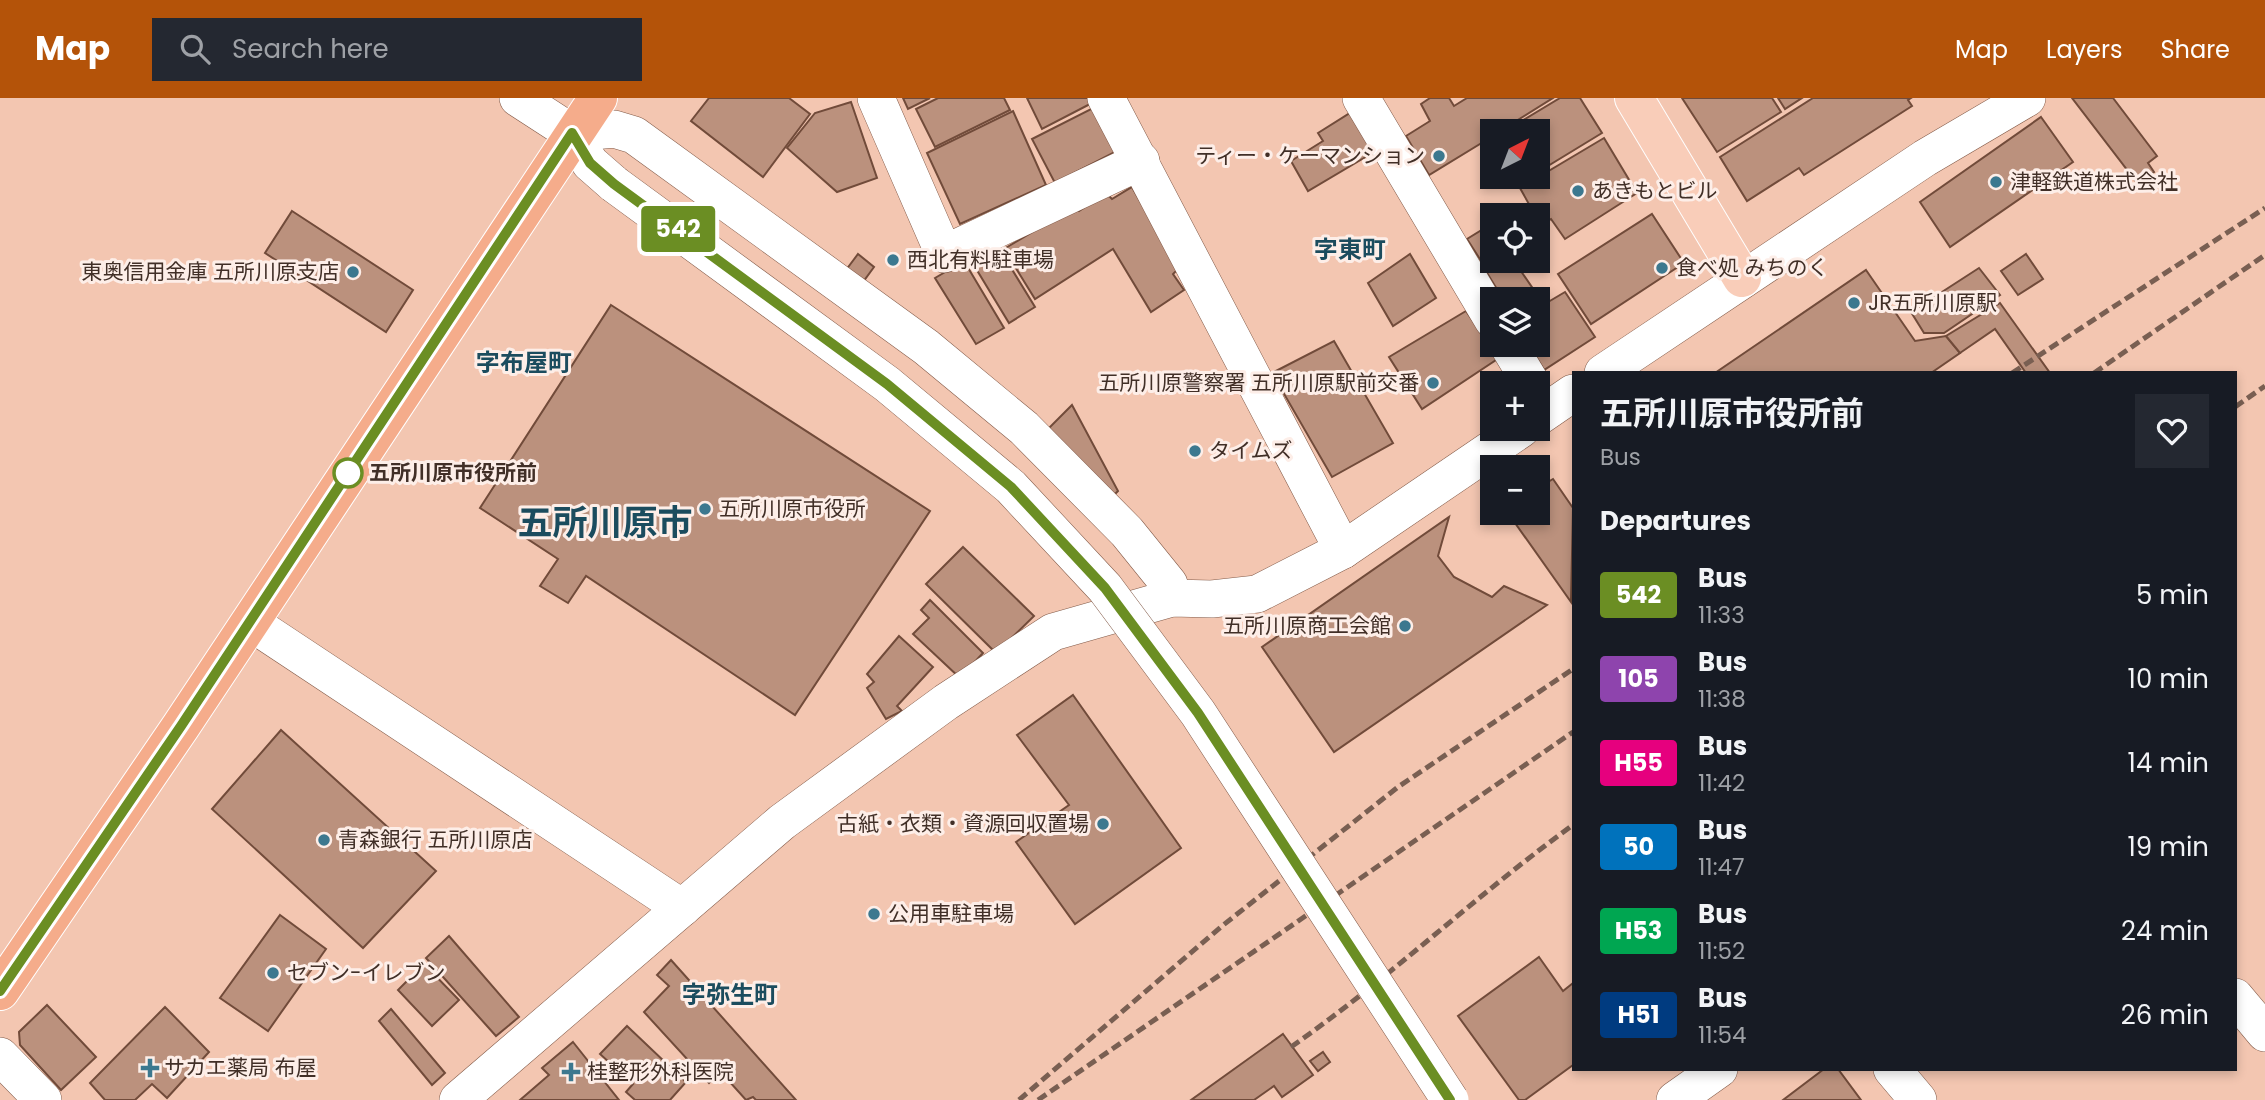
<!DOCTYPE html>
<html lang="en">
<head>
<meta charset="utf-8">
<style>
	:root { --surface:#171b24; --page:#242831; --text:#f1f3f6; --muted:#9ea1a6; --accent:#b45309 }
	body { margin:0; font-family:Poppins,"Noto Sans JP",sans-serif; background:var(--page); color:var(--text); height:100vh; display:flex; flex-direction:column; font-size:26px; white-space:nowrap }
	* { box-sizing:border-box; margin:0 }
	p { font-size:23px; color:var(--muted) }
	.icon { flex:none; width:38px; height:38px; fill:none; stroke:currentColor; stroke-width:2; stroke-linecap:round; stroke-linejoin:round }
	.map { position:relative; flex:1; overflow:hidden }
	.details { position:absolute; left:1572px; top:273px; width:665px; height:700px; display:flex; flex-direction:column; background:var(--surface); border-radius:0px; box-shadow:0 4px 10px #0003 }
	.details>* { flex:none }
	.badge { padding:0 14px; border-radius:5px; font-size:24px; line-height:46px }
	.needle { width:46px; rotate:42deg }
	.fabs { position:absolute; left:1480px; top:21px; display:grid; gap:14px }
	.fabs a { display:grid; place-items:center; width:70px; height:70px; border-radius:0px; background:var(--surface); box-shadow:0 4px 10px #0003; font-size:35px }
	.map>.badge { position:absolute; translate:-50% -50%; box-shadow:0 0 0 4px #fff }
	h2 { padding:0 28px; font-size:26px; line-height:63px }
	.round { display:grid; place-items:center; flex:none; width:74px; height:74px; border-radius:0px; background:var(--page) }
	.headline { display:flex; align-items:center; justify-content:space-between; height:119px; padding:0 28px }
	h1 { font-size:33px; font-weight:700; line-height:52px }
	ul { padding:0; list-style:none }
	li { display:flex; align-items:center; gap:21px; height:84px; padding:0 28px }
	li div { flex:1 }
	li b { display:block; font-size:26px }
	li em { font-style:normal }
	li .badge { min-width:77px; font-weight:700; text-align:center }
	header { display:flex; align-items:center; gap:42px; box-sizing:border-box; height:98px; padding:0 35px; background:var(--accent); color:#fff }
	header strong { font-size:33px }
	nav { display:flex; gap:38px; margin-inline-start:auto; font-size:24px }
	.search { width:490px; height:63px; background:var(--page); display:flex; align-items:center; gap:18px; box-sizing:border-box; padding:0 24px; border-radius:0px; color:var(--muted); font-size:26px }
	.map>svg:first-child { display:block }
	.building { fill:#bb917d; stroke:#714b3a; stroke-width:2 }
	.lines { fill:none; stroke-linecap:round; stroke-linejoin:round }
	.minor-casing { stroke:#835b49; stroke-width:38 }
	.major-casing { stroke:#fff; stroke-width:40 }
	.highway-casing { stroke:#fff; stroke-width:40 }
	.minor { stroke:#fff; stroke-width:37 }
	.major { stroke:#f9cdb9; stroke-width:38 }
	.highway { stroke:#f5ac8b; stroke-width:38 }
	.rail { stroke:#795f52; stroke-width:5; stroke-dasharray:10 5; stroke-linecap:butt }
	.minor-bridge-casing { stroke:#835b49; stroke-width:38; stroke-linecap:butt }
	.minor-bridge { stroke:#fff; stroke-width:37 }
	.line-casing { stroke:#fff; stroke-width:16 }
	.line { stroke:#6b8e23; stroke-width:10 }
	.poi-dot { fill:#3c788f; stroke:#fdeee8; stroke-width:2.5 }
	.stop-dot { fill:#fff; stroke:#6b8e23; stroke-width:3.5 }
	.labels { text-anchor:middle; stroke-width:6; stroke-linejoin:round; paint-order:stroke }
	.poi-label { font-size:21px; fill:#412f27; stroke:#fdeee8; text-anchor:start }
	.stop-label { font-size:21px; font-weight:bold; fill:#412f27; stroke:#fdeee8; text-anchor:start }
	.quarter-label { font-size:24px; font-weight:bold; fill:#1b4c5e; stroke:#fdeee8 }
	.town-label { font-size:35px; font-weight:bold; fill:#1b4c5e; stroke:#fdeee8 }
</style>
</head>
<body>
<header>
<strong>Map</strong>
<div class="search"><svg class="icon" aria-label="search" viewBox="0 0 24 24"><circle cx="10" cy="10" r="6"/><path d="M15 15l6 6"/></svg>Search here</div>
<nav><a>Map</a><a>Layers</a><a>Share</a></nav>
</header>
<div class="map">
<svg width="2265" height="1002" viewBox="0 0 2265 1002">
	<rect width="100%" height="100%" fill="#f3c6b1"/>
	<!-- building -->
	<g class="building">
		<path d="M709,0H789L810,16L763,79L691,23Z"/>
		<path d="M903,0H930L908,11Z"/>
		<path d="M938,0H1004L1010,12L935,49L916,11Z"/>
		<path d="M1027,0H1089L1092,5L1042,31Z"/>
		<path d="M1430,0H1449L1454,8L1467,0H1553L1500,33H1493V38L1429,77L1406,38L1430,23L1421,6Z"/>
		<path d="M1560,0H1580L1602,35L1538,74V33H1505Z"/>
		<path d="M1682,0H1772L1781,14L1717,54Z"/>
		<path d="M1778,0H1802L1785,11Z"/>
		<path d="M1813,0H1911L1908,2L1912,8L1804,77L1799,70L1747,103L1720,59Z"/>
		<path d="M2072,0H2113L2157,58L2148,65L2154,74L2138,86Z"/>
		<path d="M851,4L877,80L837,94L787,50L815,15Z"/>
		<path d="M1095,9L1117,53L1055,85L1032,41Z"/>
		<path d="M1013,13L1046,87L960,126L927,55Z"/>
		<path d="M1350,15L1374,54L1308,93L1291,63L1323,43L1318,35Z"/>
		<path d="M2041,19L2073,64L1950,149L1920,104Z"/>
		<path d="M1604,40L1637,95L1565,141L1551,121L1540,127L1538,117H1535L1520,90Z"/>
		<path d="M1132,89L1179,170L1173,176L1184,192L1151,214L1113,151L1035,201L1004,151L1074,109L1079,113L1106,95L1112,101Z"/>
		<path d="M292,113L413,192L386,234L265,155Z"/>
		<path d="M1652,116L1684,165L1591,226L1558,176Z"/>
		<path d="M1493,125L1495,163L1485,169L1467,141Z"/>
		<path d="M997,147L1035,209L1009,225L972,164Z"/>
		<path d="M858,156L874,169L863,184L846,172Z"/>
		<path d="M1410,156L1436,200L1393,228L1368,185Z"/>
		<path d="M2026,156L2043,181L2018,197L2001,173Z"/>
		<path d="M964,163L1004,230L976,246L935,180Z"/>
		<path d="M1505,163H1514L1538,198L1503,201L1487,175Z"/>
		<path d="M1979,170L2000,197L1944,235H1924L1911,214Z"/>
		<path d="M1866,172L1915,243L1946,238L1960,255L1931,275H1715Z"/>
		<path d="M1565,194L1595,239L1544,272L1529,247H1538V210Z"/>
		<path d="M2000,205L2050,275H2026L1995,231L1960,255L1946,238Z"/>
		<path d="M611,207L930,413L795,617L586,478L568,505L540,488L558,461L480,410Z"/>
		<path d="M1466,213L1499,260L1422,311L1389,259Z"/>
		<path d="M1334,243L1393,345L1332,379L1272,275Z"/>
		<path d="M1072,307L1118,393L1112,399L1049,330Z"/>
		<path d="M1553,381L1573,410L1571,504L1508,415H1538V390Z"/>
		<path d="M1449,419L1438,458L1454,479L1492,499L1504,488L1547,507L1334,654L1262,549Z"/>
		<path d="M963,449L1034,518L996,555L926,486Z"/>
		<path d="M930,502L983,555L960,580L913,536L929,520L921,512Z"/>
		<path d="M899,538L933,569L897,608L902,613L886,621L867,590L874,584L867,576Z"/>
		<path d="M1073,597L1181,750L1075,826L1016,744L1069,707L1017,637Z"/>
		<path d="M281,632L436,773L363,850L212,711Z"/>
		<path d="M280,817L326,851L268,933L220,900Z"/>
		<path d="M449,838L519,919L496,938L426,860Z"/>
		<path d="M1539,859L1563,893L1573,885V967L1525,1002H1519L1458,918Z"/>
		<path d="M671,862L796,1002H756L753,999L746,1002L720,973L709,985L644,914L669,888L657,877Z"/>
		<path d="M424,866L459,902L432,928L398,892Z"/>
		<path d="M47,907L96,959L61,992L20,947L19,934Z"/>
		<path d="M165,909L209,954L167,1000L152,986L135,1002H105L90,985Z"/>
		<path d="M391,911L445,975L432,987L379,923Z"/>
		<path d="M627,928L686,984L670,1002H635L626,994L633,986L600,956Z"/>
		<path d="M1283,936L1313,977L1282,999L1274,988L1254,1002H1191Z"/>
		<path d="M573,944L619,1002H520L549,977L542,970Z"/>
		<path d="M1323,954L1330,964L1318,973L1310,963Z"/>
		<path d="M1824,971H1838L1861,1002H1783Z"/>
	</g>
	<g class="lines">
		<defs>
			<g id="minor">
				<path d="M518,0L572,35L590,65L614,86"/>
				<path d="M876,0L944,156L1141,63"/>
				<path d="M1106,0L1343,452"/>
				<path d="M1361,0L1493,222"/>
				<path d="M572,35L614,31L634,37L926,249L1024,330L1127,434L1169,486L1172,500"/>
				<path d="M1508,247L1531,285"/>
				<path d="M1603,275L1925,60L2027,0"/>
				<path d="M1538,319L1573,295"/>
				<path d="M250,524L682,810"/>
				<path d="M2235,899L2265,935"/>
				<path d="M0,958L43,1002"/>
				<path d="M1892,971L1918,1002"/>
				<path d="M458,1002L782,724L946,604L1053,534L1172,500L1212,501L1257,496L1343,452L1521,331"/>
				<path d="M1675,1002L1719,971"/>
			</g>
			<path id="major" d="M1634,0L1742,180"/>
			<path id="highway" d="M0,893L181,628L598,0"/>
		</defs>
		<!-- minor casing -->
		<use href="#minor" class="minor-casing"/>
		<!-- major casing -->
		<use href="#major" class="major-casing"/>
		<!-- highway casing -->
		<use href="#highway" class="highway-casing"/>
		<!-- minor -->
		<use href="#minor" class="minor"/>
		<!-- major -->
		<use href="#major" class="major"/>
		<!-- highway -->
		<use href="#highway" class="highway"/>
		<!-- rail -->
		<g class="rail">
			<path d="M2012,275L2265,110"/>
			<path d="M2094,275L2265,157"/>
			<path d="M2235,309L2265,288"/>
			<path d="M1291,949C1390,880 1476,797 1573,727"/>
			<path d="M1019,1002L1222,828L1398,689L1573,571"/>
			<path d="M1038,1002L1573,634"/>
		</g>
		<defs>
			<path id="minor-bridge" d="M614,86L887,286L1011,389L1105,490L1198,615L1450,1002"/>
		</defs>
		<!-- minor-bridge casing -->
		<use href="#minor-bridge" class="minor-bridge-casing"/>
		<!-- minor-bridge -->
		<use href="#minor-bridge" class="minor-bridge"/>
	</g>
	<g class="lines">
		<defs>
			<path id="line" d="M0,893L181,628L572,35L590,65L614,86L887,286L1011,389L1105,490L1198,615L1450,1002"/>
		</defs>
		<!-- line casing -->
		<use href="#line" class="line-casing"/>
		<!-- line -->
		<use href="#line" class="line"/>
	</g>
	<!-- markers -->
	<g class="poi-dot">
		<circle cx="1439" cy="58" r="7"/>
		<circle cx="1996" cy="84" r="7"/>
		<circle cx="1578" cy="93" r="7"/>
		<circle cx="893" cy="162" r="7"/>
		<circle cx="1662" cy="170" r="7"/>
		<circle cx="353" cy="174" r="7"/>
		<circle cx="1854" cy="205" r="7"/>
		<circle cx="1433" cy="285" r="7"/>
		<circle cx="1195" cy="353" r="7"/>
		<circle cx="705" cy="411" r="7"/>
		<circle cx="1405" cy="528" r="7"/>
		<circle cx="1103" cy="726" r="7"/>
		<circle cx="324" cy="742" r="7"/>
		<circle cx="874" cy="816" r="7"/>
		<circle cx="273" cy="875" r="7"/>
		<path d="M146.5 959.5h7v7h7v7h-7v7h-7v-7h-7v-7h7z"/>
		<path d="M567.5 963.5h7v7h7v7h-7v7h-7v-7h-7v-7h7z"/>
	</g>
	<circle class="stop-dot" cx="348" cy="375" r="14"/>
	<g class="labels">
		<!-- poi labels -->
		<g class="poi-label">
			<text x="1425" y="65" text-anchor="end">ティー・ケーマンション</text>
			<text x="2010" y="91">津軽鉄道株式会社</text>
			<text x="1592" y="100">あきもとビル</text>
			<text x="907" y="169">西北有料駐車場</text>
			<text x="1676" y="177">食べ処 みちのく</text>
			<text x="339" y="181" text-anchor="end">東奥信用金庫 五所川原支店</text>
			<text x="1868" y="212">JR五所川原駅</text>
			<text x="1419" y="292" text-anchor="end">五所川原警察署 五所川原駅前交番</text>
			<text x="1209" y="360">タイムズ</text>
			<text x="719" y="418">五所川原市役所</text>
			<text x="1391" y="535" text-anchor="end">五所川原商工会館</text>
			<text x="1089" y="733" text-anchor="end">古紙・衣類・資源回収置場</text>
			<text x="338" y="749">青森銀行 五所川原店</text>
			<text x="888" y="823">公用車駐車場</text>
			<text x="287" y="882">セブン-イレブン</text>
			<text x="164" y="977">サカエ薬局 布屋</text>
			<text x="587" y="981">桂整形外科医院</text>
		</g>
		<!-- stop labels -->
		<g class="stop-label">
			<text x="369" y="382">五所川原市役所前</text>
		</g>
		<!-- quarter labels -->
		<g class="quarter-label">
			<text x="1350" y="160">字東町</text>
			<text x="524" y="273">字布屋町</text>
			<text x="730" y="905">字弥生町</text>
		</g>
		<!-- town labels -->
		<g class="town-label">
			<text x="605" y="437">五所川原市</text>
		</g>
	</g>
</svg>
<div class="fabs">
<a><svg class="needle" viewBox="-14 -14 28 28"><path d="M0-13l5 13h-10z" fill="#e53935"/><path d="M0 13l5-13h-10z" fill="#9ea1a6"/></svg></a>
<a><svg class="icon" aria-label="locate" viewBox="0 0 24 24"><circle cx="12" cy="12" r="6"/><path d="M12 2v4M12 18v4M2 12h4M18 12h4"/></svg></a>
<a><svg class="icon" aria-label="layers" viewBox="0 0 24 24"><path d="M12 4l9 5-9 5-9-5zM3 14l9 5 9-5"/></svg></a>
<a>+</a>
<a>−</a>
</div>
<b class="badge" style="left:678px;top:131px;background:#6b8e23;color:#fff">542</b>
<section class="details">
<div class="headline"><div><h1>五所川原市役所前</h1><p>Bus</p></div><a class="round"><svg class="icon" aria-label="heart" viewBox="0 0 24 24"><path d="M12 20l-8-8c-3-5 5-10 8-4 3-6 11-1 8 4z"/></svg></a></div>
<h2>Departures</h2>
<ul>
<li><span class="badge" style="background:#6b8e23;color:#fff">542</span><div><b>Bus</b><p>11:33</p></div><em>5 min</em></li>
<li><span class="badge" style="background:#8e44ad;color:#fff">105</span><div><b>Bus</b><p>11:38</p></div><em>10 min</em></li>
<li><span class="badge" style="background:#e6007e;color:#fff">H55</span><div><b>Bus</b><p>11:42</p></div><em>14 min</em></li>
<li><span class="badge" style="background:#0072bc;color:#fff">50</span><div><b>Bus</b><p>11:47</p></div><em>19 min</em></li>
<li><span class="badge" style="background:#00a651;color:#fff">H53</span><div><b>Bus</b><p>11:52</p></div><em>24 min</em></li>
<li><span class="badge" style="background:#003b80;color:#fff">H51</span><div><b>Bus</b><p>11:54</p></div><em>26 min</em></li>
</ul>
</section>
</div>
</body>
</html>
